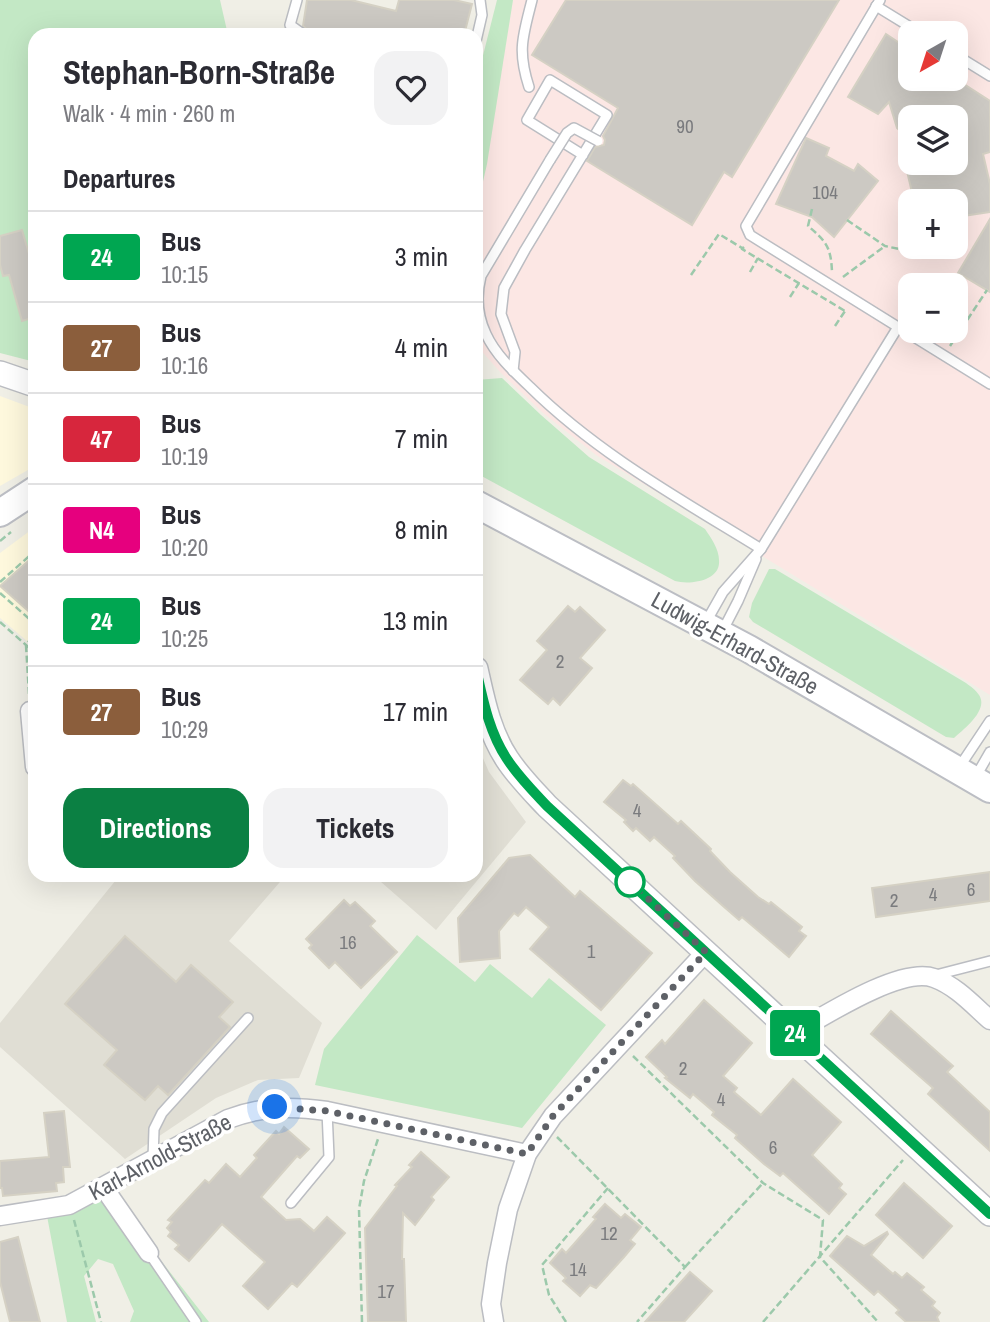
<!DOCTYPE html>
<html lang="en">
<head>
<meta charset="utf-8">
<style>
	:root { --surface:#fff; --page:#f2f2f3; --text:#2b2b33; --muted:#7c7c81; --line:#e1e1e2; --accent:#0b8043 }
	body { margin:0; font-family:"Archivo Narrow",sans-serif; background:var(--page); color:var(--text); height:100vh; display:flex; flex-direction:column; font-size:26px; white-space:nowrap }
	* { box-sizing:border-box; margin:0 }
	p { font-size:23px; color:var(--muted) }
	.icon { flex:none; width:38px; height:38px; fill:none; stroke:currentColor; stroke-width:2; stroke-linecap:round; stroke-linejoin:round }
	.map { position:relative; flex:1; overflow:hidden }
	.drawer { position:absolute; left:28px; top:28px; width:455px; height:854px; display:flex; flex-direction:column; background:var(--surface); border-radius:21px; box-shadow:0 7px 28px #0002 }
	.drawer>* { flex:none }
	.badge { padding:0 14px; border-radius:5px; font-size:24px; line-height:46px }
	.needle { width:46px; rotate:219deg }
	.buttons { position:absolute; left:898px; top:21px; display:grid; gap:14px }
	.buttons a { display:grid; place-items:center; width:70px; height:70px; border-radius:14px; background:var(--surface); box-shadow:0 7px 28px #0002; font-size:35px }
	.you { position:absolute; width:35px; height:35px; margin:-18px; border:5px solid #fff; border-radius:50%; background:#1a73e8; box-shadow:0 0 0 10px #1a73e833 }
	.map>.badge { position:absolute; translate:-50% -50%; box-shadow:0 0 0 4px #fff }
	h2 { padding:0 35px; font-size:26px; line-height:63px }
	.round { display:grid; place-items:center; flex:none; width:74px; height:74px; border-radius:21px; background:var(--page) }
	.overview { display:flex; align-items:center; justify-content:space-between; height:119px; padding:0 35px }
	h1 { font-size:33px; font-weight:700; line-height:52px }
	.button { display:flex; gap:14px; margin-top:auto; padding:14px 35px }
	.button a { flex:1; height:80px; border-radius:21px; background:var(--accent); color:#fff; font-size:28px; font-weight:700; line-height:80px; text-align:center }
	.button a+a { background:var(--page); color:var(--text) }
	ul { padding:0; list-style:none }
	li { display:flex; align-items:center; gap:21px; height:91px; padding:0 35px; border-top:2px solid var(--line) }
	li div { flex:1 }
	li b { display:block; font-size:26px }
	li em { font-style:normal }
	li .badge { min-width:77px; font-weight:700; text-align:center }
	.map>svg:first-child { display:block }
	.commercial { fill:#fef8dd }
	.education { fill:#e0ded4 }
	.medical { fill:#fce7e4; fill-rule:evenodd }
	.green { fill:#c3e8c5 }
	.building { fill:#ccc9c3; stroke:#d5d1c4; stroke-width:2 }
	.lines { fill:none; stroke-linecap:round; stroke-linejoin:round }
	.service-casing { stroke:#bbbdc2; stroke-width:12 }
	.minor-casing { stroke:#bbbdc2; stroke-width:21 }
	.tertiary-casing { stroke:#bbbdc2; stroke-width:26 }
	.secondary-casing { stroke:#bcbec4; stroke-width:30 }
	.path { stroke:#9cc9ab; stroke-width:2.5; stroke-dasharray:7 3.5; stroke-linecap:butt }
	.service { stroke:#fff; stroke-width:9 }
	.minor { stroke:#fff; stroke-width:18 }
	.tertiary { stroke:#fff; stroke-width:23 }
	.secondary { stroke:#fff; stroke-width:26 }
	.service-bridge-casing { stroke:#bbbdc2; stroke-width:12; stroke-linecap:butt }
	.service-bridge { stroke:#fff; stroke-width:9 }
	.line-casing { stroke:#fff; stroke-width:16 }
	.line { stroke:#00a651; stroke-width:10 }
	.walk { stroke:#5e6167; stroke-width:7; stroke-dasharray:0 12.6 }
	.stop-dot { fill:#fff; stroke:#00a651; stroke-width:3.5 }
	.labels { text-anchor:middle; stroke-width:7; stroke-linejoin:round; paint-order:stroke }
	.number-label { font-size:19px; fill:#7a7b7e }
	.street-label { font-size:23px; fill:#5e6167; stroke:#fff }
</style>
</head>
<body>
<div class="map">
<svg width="990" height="1322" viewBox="0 0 990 1322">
	<rect width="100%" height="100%" fill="#f0efe6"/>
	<!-- commercial -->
	<g class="commercial">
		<path d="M0,396L35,409V466L0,486Z"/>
		<path d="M35,527V648L0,618V553Z"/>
	</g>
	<!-- education -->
	<g class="education">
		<path d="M476,742L489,772L526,822L436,930L373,875H476Z"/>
		<path d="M120,875H286L229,941L322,1023L299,1078L258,1080L216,1098L125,1159L0,1047V1023Z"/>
	</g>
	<!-- medical -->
	<path class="medical" d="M513,0H990V695L596,455L543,413L501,373L476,345V218ZM910,33H956V79H910ZM910,117H956V163H910ZM910,201H956V247H910ZM910,285H956V331H910Z"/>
	<!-- green -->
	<g class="green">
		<path d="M0,0H220L228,35H35V362L0,353Z"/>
		<path d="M497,0H513L487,164L476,212V83Z"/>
		<path d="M502,378L541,415L589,457L705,529C711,538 719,549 719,560C721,581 690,585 675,581L476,473V380Z"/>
		<path d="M769,569H775L966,683C970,686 976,690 979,695C989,710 964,729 954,738L946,737L753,622L749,617L752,603Z"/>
		<path d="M417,935L475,982L490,964L532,998L549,978L606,1025L522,1128L315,1085L324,1049Z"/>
		<path d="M108,1193L209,1322H130L134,1311L113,1264L98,1259L84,1276L96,1322H67L47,1216L72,1213Z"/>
	</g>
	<!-- building -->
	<g class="building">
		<path d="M307,0H351L396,11L399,0H454L472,4L464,35H323L309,31L303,26Z"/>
		<path d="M566,0H839L732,177L724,172L692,225L587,161L595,147L604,145L605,140L603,136L618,108L532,55Z"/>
		<path d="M886,34L910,50V79H956L990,101V152L983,154L990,184V212L956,217V201H914L907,171L911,163H956V117H910V140L897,128L889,102L878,114L848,97Z"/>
		<path d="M806,138L829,148L826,156L854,171L858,164L878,181L834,237L812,217L776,204Z"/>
		<path d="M990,219V292L958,273Z"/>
		<path d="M22,230L35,274V317L22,321L9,275L3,276L0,265V236Z"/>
		<path d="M35,555V617L0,586Z"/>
		<path d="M568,606L575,612L580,607L605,630L580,658L592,668L560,705L553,698L548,704L520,680L547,650L537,641Z"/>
		<path d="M623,780L631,786L633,784L678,824L681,821L711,849L710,851L730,872L758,897L769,904L771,902L802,927L799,931L806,936L789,957L742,917L739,920L723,906L695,881L673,858L675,856L654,837L650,841L636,828L633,831L624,822L626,820L604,802Z"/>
		<path d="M530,855L575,897L580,891L652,953L601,1010L530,949L549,927L526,907L518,916L514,913L499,931L500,958L460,962L458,918L509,858Z"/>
		<path d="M990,872V901L876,917L872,888Z"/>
		<path d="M344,900L350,906L355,902L375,921L370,926L397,952L361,988L335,962L329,968L309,948L312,945L306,939Z"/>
		<path d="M125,936L176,982L191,965L233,1002L219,1017L230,1027L168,1095L158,1086L145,1100L104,1065L117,1050L65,1004Z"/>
		<path d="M704,1000L752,1043L723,1076L737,1088L734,1092L761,1115L793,1079L841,1122L812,1155L842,1184L839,1188L846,1194L829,1214L783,1173L780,1176L764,1164L735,1138L737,1135L712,1115L714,1112L693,1094L690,1098L665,1078L667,1077L646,1057L662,1040L665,1044Z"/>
		<path d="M891,1011L953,1066L947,1072L990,1112V1151L928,1094L933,1088L871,1034Z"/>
		<path d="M64,1111L70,1167H63L64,1182L56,1183L57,1191L3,1196L2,1188H0V1161L49,1157L44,1113Z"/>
		<path d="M284,1127L309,1149L300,1158L297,1156L261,1197L286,1220L300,1219L314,1231L327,1217L345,1233L297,1287L292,1283L268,1309L243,1286L265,1262L222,1224L189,1261L175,1249L179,1245L168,1236L171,1232L167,1228L172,1222L168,1220L205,1180L209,1183L226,1164L240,1177L257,1158L254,1155L276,1131L279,1134Z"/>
		<path d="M421,1152L449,1177L431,1197L434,1200L415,1225L403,1213L402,1259H404L406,1322H368L365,1228L397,1186L395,1185L412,1167L409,1165Z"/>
		<path d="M904,1183L952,1226L923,1258L876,1215Z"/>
		<path d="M605,1204L621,1218L625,1214L641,1227L630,1240L635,1244L624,1257L596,1288L590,1285L580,1296L563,1281L566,1278L550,1263L562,1249L566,1253L596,1219L593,1217Z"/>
		<path d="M887,1232L888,1234L871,1255L893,1274L895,1272L902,1278L907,1273L924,1287L921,1290L935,1302L932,1306L940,1313L937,1317L939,1322H906L896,1313L899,1310L878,1291L874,1295L830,1256L847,1236L864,1246Z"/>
		<path d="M18,1237L30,1284L40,1322H10L0,1282V1242Z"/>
		<path d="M690,1272L712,1291L684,1322H645Z"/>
	</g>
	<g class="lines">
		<defs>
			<g id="service">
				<path d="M297,0L290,25L304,35"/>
				<path d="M880,0L746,226L750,235L898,327"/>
				<path d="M876,6L920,33"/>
				<path d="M476,41L482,15L480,0"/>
				<path d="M956,55L990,76"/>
				<path d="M529,87C517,50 523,36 532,0"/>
				<path d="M550,160L481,276C476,296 477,315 486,334C495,354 513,371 530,387C598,454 680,499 761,549"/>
				<path d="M513,371L515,352L501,314L504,288L525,250L607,115L550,80L527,120L583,155"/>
				<path d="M706,622L723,592L761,549L898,327L990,384"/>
				<path d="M722,632L738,601L756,559"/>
				<path d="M958,769L990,721"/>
				<path d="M975,778L990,752"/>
				<path d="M932,976L990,961"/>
				<path d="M153,1159L154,1129L162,1113L248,1018"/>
				<path d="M291,1203L329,1157L327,1111"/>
				<path d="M149,1253L196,1322"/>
			</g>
			<g id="minor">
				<path d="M30,711L35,767"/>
				<path d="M794,1033C824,1016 901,966 934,978C956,986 972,1004 990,1020"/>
				<path d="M104,1188L149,1253"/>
				<path d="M0,1216L69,1205L228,1119C262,1106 292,1106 327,1111L527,1154"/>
				<path d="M494,1322L491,1304L497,1263L508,1209L527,1154L553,1116L706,952"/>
			</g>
			<g id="tertiary">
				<path d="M0,373L35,385"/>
				<path d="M476,669C483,700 489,732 507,759C518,776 533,791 547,806L990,1214"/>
			</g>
			<g id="secondary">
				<path d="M476,504L749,649L990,789"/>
				<path d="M0,513L35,490"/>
			</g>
		</defs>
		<!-- service casing -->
		<use href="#service" class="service-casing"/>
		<!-- minor casing -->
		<use href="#minor" class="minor-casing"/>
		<!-- tertiary casing -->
		<use href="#tertiary" class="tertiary-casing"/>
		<!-- secondary casing -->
		<use href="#secondary" class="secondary-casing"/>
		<!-- path -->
		<g class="path">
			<path d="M812,209L808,226C826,241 831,247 832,272"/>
			<path d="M847,220L885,246L899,249"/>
			<path d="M744,247L742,249L845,311"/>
			<path d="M750,272L758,258"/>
			<path d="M691,275L719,234L742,248"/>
			<path d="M843,277L885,246"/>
			<path d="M790,297L799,283"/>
			<path d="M835,326L845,311"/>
			<path d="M950,346L987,290"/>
			<path d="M0,541L11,532"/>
			<path d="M0,582L35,551"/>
			<path d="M0,593L35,624"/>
			<path d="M0,622L35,653"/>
			<path d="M29,694L26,645L35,633"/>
			<path d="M633,1056L763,1183L823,1220L820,1257L878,1322"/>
			<path d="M557,1137L685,1267L637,1322"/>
			<path d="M74,1220L101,1322"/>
			<path d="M685,1267L763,1183"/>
			<path d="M362,1322L359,1209L364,1181L378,1139"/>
			<path d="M566,1322L549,1295L542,1265L608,1188"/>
			<path d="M763,1322L903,1160"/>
		</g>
		<!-- service -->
		<use href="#service" class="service"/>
		<!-- minor -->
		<use href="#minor" class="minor"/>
		<!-- tertiary -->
		<use href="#tertiary" class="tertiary"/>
		<!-- secondary -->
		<use href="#secondary" class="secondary"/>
		<defs>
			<path id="service-bridge" d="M550,160L567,133L574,128L598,141"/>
		</defs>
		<!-- service-bridge casing -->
		<use href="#service-bridge" class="service-bridge-casing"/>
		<!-- service-bridge -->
		<use href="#service-bridge" class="service-bridge"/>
	</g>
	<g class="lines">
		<defs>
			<path id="line" d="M476,669C483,700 489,732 507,759C518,776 533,791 547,806L990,1214"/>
		</defs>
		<!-- line casing -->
		<use href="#line" class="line-casing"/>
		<!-- line -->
		<use href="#line" class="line"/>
		<!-- walk -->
		<path class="walk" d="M275,1107L327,1111L527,1154L553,1116L706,952L630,882"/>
	</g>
	<!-- markers -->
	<circle class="stop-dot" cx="630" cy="882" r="14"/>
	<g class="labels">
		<!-- number labels -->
		<g class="number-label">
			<text x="685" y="133">90</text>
			<text x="825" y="199">104</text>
			<text x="560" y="668">2</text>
			<text x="637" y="817">4</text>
			<text x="971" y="896">6</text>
			<text x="933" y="901">4</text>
			<text x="894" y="907">2</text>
			<text x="348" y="949">16</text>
			<text x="591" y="958">1</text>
			<text x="683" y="1075">2</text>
			<text x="721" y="1106">4</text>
			<text x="773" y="1154">6</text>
			<text x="609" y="1240">12</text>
			<text x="578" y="1276">14</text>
			<text x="386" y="1298">17</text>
		</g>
		<!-- street labels -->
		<g class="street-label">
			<text transform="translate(735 643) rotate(29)" y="8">Ludwig-Erhard-Straße</text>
			<text transform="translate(160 1157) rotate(-28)" y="8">Karl-Arnold-Straße</text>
		</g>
	</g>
</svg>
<div class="buttons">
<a><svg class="needle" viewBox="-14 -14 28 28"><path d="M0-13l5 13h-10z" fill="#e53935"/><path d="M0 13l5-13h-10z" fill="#7c7c81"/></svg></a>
<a><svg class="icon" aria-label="layers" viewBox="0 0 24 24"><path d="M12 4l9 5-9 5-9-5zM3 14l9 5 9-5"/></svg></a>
<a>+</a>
<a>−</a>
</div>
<div class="you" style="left:275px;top:1107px"></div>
<b class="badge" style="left:795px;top:1033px;background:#00a651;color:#fff">24</b>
<section class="drawer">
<div class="overview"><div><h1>Stephan-Born-Straße</h1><p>Walk · 4 min · 260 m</p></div><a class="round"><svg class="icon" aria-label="heart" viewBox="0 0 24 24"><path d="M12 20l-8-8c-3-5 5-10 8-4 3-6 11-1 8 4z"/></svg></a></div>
<h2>Departures</h2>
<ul>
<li><span class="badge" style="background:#00a651;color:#fff">24</span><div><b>Bus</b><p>10:15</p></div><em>3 min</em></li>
<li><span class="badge" style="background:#8b5e3c;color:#fff">27</span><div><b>Bus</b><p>10:16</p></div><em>4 min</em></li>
<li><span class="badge" style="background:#d7263d;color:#fff">47</span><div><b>Bus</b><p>10:19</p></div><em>7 min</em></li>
<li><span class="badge" style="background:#e6007e;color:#fff">N4</span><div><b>Bus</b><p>10:20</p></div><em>8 min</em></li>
<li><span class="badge" style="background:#00a651;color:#fff">24</span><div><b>Bus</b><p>10:25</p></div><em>13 min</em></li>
<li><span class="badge" style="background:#8b5e3c;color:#fff">27</span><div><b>Bus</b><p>10:29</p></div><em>17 min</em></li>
</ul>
<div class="button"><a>Directions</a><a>Tickets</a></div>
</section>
</div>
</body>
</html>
